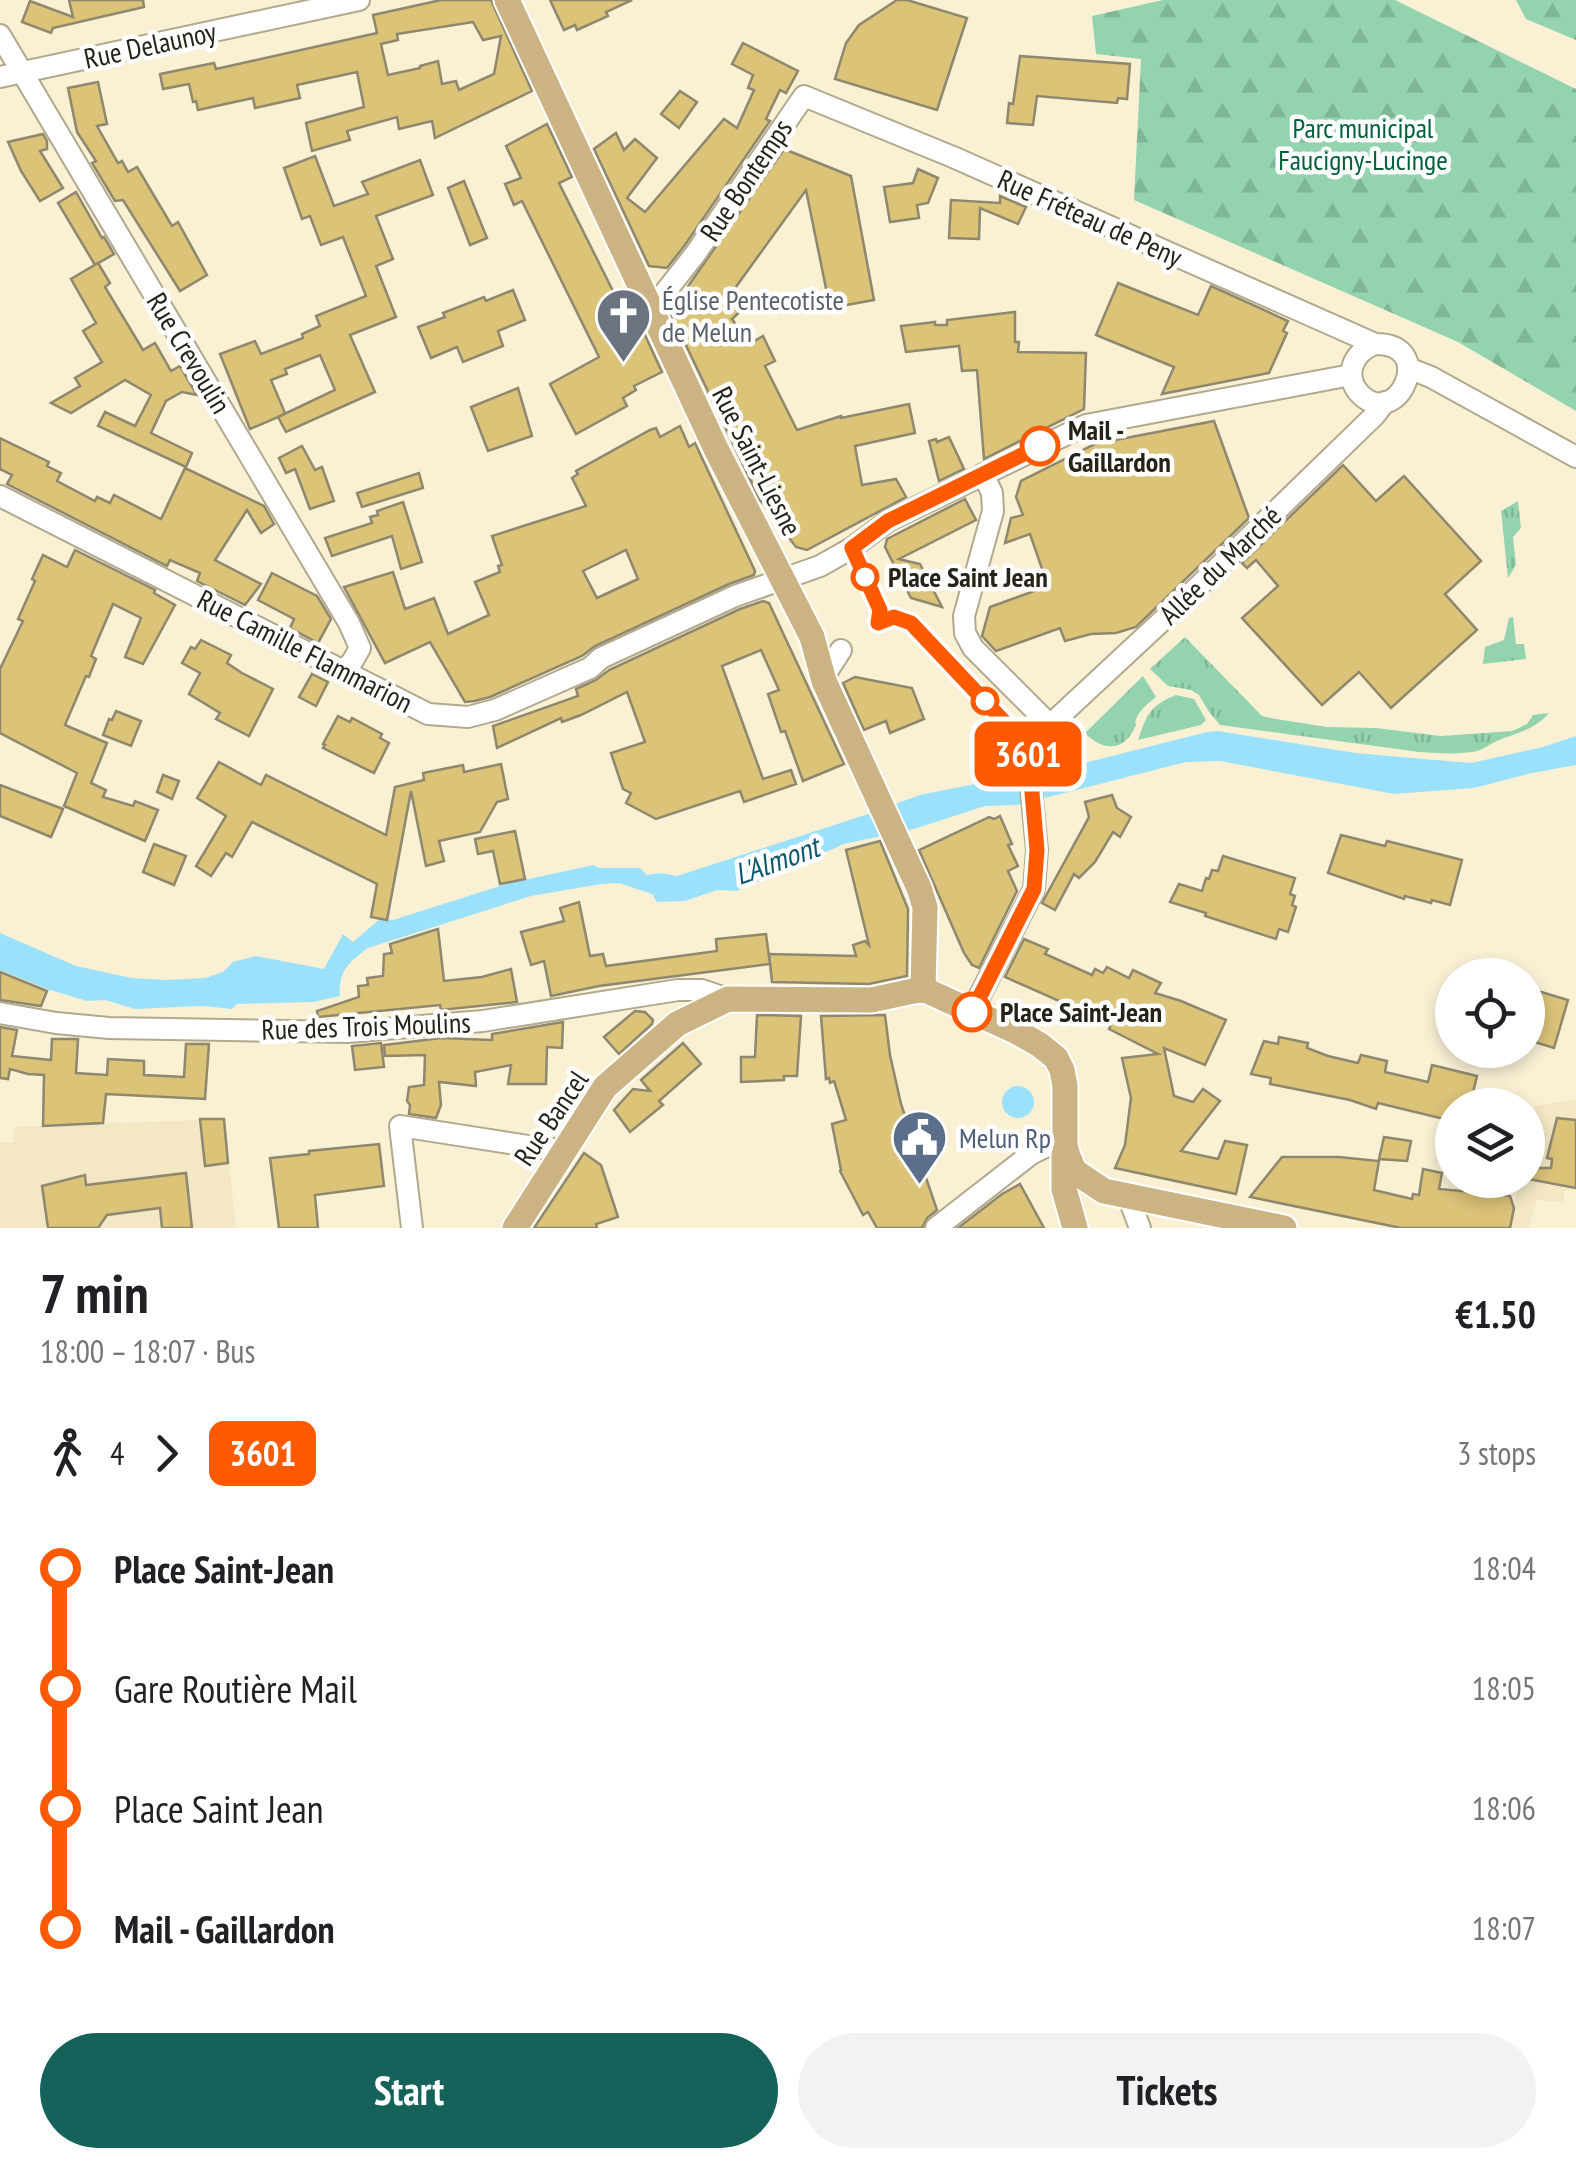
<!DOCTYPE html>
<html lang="en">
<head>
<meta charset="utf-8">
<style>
	:root { --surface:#fff; --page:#f2f2f2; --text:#202124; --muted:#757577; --accent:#15625b }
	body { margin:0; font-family:"PT Sans Narrow",sans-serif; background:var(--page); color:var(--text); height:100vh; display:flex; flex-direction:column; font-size:38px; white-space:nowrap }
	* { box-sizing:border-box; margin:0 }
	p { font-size:32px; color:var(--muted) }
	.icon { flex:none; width:55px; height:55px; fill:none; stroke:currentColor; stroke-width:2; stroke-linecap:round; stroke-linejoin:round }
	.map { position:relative; height:1228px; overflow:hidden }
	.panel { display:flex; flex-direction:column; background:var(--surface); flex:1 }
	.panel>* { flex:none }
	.badge { padding:0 20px; border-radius:15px; font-size:35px; line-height:65px }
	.tools { position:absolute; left:1435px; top:958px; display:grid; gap:20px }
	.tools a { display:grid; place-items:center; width:110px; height:110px; border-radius:50%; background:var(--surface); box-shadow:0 5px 15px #0003; font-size:50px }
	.map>.badge { position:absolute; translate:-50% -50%; box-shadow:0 0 0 5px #fff }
	.legs { display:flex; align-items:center; gap:15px; height:110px; padding:0 40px; font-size:32px }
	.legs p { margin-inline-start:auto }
	.headline { display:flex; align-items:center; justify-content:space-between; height:170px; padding:0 40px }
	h1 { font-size:55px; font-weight:700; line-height:75px }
	.action { display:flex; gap:20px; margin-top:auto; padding:20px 40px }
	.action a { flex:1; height:115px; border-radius:60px; background:var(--accent); color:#fff; font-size:40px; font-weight:700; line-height:115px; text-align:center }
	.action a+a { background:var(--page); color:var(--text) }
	ul { padding:0 40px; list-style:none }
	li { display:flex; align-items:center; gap:35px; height:120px; font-size:38px }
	li i { display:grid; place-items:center; width:15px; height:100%; margin:0 12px; background:currentColor }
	li i::after { content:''; width:25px; height:25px; margin:-12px; border:8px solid; border-radius:50%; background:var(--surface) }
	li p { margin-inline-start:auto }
	li:first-child i { background:linear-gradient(#0000 50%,currentColor 0) }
	li:last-child i { background:linear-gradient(currentColor 50%,#0000 0) }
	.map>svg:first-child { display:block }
	.built { fill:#f3e7c4 }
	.grass { fill:url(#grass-tufts) }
	.forest { fill:url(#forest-firs) }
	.water { fill:#9ce1fc }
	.building { fill:#dbc378; stroke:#8f876e; stroke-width:2.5; fill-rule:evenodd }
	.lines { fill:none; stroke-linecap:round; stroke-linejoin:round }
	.minor-casing { stroke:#b1a98e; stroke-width:24 }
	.major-casing { stroke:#fff; stroke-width:29 }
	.minor { stroke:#fff; stroke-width:20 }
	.major { stroke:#cbb383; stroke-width:25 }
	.line-1-casing { stroke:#fff; stroke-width:22 }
	.line-1 { stroke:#ff5a00; stroke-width:15 }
	.stop-1-dot { fill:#fff; stroke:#ff5a00; stroke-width:5 }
	.labels { text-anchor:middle; stroke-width:9; stroke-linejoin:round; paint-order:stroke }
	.street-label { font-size:28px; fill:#252218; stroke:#fefefe }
	.park-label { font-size:28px; fill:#006039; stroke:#fefefe }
	.worship-label { font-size:28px; fill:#5b616d; stroke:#fefefe; text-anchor:start }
	.stop-label { font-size:28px; font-weight:bold; fill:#252218; stroke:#fefefe; text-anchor:start }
	.service-label { font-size:28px; fill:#4e5e75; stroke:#fefefe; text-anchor:start }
	.water-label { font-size:30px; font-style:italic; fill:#0b576e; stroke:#fefefe }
</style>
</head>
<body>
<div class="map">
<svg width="1576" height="1228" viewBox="0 0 1576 1228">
	<defs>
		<pattern id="grass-tufts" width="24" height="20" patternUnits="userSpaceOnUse" patternTransform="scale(2.5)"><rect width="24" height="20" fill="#93d4ae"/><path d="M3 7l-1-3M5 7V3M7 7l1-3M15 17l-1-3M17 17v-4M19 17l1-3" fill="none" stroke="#7fb695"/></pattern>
		<pattern id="forest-firs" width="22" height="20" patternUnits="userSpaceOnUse" patternTransform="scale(2.5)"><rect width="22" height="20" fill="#93d4ae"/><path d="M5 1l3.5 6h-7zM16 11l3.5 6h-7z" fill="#7fb695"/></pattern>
	</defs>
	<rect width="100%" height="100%" fill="#faf1d5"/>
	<!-- built -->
	<g class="built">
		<path d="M1576,1099V1191L1565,1190L1563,1202L1537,1200L1529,1228H1510L1520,1180H1528V1141L1535,1106Z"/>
		<path d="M224,1119L236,1228H0V1142L14,1143V1127Z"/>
	</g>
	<!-- grass -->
	<g class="grass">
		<path d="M1518,501L1521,528L1513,537L1516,565L1508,578L1501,511Z"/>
		<path d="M1513,617L1516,644H1524L1526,659L1483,664L1485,647L1504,640L1509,618Z"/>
		<path d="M1185,637L1262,716L1270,718L1327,727L1376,728L1441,736L1512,731L1527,724L1533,715L1549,713C1536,729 1517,733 1499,740C1491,743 1485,749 1477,751C1459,755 1438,753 1419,752L1220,725L1209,712L1199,695L1191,690L1168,686L1150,669Z"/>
		<path d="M1143,676L1156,697C1150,702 1142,708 1138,715C1131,730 1141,717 1133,731C1121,753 1100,749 1085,733Z"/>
		<path d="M1176,695L1194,699L1206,720L1201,725L1138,740C1146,716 1150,705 1176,695Z"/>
	</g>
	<!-- forest -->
	<g class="forest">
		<path d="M1163,0H1395L1576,89V411L1458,342L1134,200L1141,59L1096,54L1092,16Z"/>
		<path d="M1516,0H1576V40L1526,19Z"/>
	</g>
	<!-- water -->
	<g class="water">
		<path d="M1218,731L1355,753L1471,763L1543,747L1576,736V765L1532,773L1474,788L1394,794L1220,761L1186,762L1017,805L985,806L914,829L844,844L737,891L717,890L685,901L657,902L652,894L619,883L601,884L531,896L368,948C349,962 338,971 340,996L314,1002L237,1004L232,1009L203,1006L135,1009L105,1000L87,1001L50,990L0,970V933L76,966L132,978L165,980L205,978L223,972L233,962L256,956L324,969L343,934L353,942L380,919L393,920L506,884L593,865L599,868H640L647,875L661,873L677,876L871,813L920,795L980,783L1013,781L1207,732Z"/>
		<circle cx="1018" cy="1102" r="16"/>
	</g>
	<!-- building -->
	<g class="building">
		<path d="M69,0H143L144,7L53,28L51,33L22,22L30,1L73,17Z"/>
		<path d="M441,0H491L532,91L435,138L432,121L399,129L397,117L347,131L350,140L312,151L306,123L364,107L357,72L297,85L300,98L255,108L253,98L198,110L196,101L193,102L189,84L163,89L160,74L214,63L216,69L377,33L373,15ZM473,22L483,40L501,36L494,74L459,90L456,81L442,84L438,61L420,66V68L388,75L381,44L398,40L397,34Z"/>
		<path d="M550,0H632L606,12L608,16L577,30L575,25L564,30Z"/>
		<path d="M897,0H907L967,18L937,110L835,79L846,43L859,25Z"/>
		<path d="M743,43L798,71L786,93L780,90L766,119L770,121L685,245L667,268L649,266L594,149L616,133L624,150L635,139L657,158L627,198L645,212L724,119L737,128L754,90L748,88L753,75L732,64Z"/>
		<path d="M1020,56L1130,64L1127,99L1118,98L1117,103L1037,96L1033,125L1007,123L1009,103L1013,104Z"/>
		<path d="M98,82L107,124L97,126L118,163L122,161L128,172L137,167L172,226L178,222L207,275L180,291L123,200L115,201L92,163L96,161L77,132L68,88Z"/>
		<path d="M680,91L697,102L679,128L661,114Z"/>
		<path d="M547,124L572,177L559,183L636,337L644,333L662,372L634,386L636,390L623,398L627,406L576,434L550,384L599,357L522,201L514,205L505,184L521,178L506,146Z"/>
		<path d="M43,134L47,141V149L40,151L63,188L40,201L21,171L8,142Z"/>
		<path d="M784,149L851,176L874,300L830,308L806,190L733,291L741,297L738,300L741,304L739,307L742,310L732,319L749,344L763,336L775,361L765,366L797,430L841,416V418L909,404L915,433L855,446L862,485L896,479L906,497L807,550L796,547L760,500L670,312Z"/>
		<path d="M315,156L334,206L368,194L362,182L420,160L433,195L376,216L393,259L376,266L396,317L350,335L375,392L286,432L278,417L250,429L220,354L255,341L261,354L303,338L302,334L320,326L316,316L366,296L343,237L321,245L310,216L302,219L284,168ZM320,355L335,390L278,417L285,413L271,380L287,374L285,369Z"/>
		<path d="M918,169L938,178L928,203L917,205L919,218L890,222L884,187L913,183Z"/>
		<path d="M464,181L487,238L470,245L448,188Z"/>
		<path d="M76,192L102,238L104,237L114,254L95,265L58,203Z"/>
		<path d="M1000,196L1026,207L1018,224L980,208L979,239L949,238L951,200L1000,203Z"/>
		<path d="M98,263L110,283L105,287L143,350L155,343L171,371L180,366L197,395L182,392L166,401L151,433L192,453L186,467L98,426L105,412L135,426L151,395L125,380L71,413L51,403L80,386L75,378L102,362L83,331L96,323L71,279Z"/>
		<path d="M1118,283L1198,315L1211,286L1288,321L1283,331L1287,333L1269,373L1162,394L1174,367L1096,335Z"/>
		<path d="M513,290L525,320L498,331L503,346L463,362L457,347L431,358L418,327L445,317L443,313L484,297L486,301Z"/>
		<path d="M1015,312V342H1019L1018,352L1086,353L1084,409L984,459L977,370L962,371L959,346L906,352L901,326L935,322V325H947V320Z"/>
		<path d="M518,388L532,436L488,451L471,407Z"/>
		<path d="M1214,421L1249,518L1136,627L1116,633L1091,634L1065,641L1060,628L996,651L982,636L990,607L1048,586L1030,534L1005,543L1011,518L1023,515L1016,497L1021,481L1095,444Z"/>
		<path d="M680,426L689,447L695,443L755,571L754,575L729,584L595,646L582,656L490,697L475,701L465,702L430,642L385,663L344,587L393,572L405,609L434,598L448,634L489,615L475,582L500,572L498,566L502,565L492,536L586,506L572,478L578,474L576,471L650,430L656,428L660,437ZM626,550L638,579L597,598L583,571Z"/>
		<path d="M949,437L964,469L939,481L929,441L936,439L937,442Z"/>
		<path d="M0,438L49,462L47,466L61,473L57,481L95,501L97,497L110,503L114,495L161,519L185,468L264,506L274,524L261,533L247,510L215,560L261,584L245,605L197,581L200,573L170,560L167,566L7,484L12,475L0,469Z"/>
		<path d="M302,446L315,470L322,467L334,501L310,509L295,469L286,473L279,458Z"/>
		<path d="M1343,465L1376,501L1404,476L1481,561L1445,594L1477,630L1391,708L1359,672L1322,705L1242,618L1278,586L1256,560L1247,568L1242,563Z"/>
		<path d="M419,473L423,488L362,507L357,493Z"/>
		<path d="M965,499L976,520L899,559L920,564L942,607L911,598L885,547L887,539Z"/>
		<path d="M403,502L422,562L401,569L392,536L332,556L325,538L372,523L370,517L378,515L377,511Z"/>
		<path d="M75,550L155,590L154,593L175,605L143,664L125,657L141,618L113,604L91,656L96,659L89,677L86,676L65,725L107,743L91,783L106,790L103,797L133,806L135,801L158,810L145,841L64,806L77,773L0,733V669L23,621L18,619L35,581L32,579L43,555L67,567Z"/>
		<path d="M272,573L317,596L331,619L318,643L290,628L294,619L258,600Z"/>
		<path d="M763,601L769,603L844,764L803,781L785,731L781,732L768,694L779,690L761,650L722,666L763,779L791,770L796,784L744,802L740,791L656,819L626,803L631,793L623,789L611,753L645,742L627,692L581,715L562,722L561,718L497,748L493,726L578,696L576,689L596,680L609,670L740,609Z"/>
		<path d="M201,640L231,655L227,663L242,673L273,689L249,736L216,719L220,713L189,694L200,673L182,663L191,647L195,649Z"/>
		<path d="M312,674L328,682L316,706L299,697Z"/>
		<path d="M855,677L912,688L924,719L890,733L886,721L864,730L843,683Z"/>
		<path d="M116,711L141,721L131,746L103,735L109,719L112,720Z"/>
		<path d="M338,716L350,722L352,718L382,734L380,738L389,743L374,773L323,748L325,745L323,744Z"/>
		<path d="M219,762L261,785L266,775L386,835L395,787L424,780L423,773L463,765L464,772L501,764L508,799L497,802L480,832L439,841L444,861L426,866L411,791L387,920L371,917L377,884L252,822L232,857L226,853L211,876L196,866L226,816L197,798Z"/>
		<path d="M163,775L179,781L172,799L157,792Z"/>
		<path d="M0,785L63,809L51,837L0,816Z"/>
		<path d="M1112,795L1117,808L1131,817L1120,837L1113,832L1095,862L1079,878L1074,874L1055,910L1042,903L1089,817L1085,802Z"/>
		<path d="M1000,816L1012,844L1008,845L1018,866L1008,871L1017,891L979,968L972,965L964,953L919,850L989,817L994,819Z"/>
		<path d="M515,831L525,879L500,884L493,851L478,854L475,839Z"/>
		<path d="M1341,835L1385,846L1387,841L1462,860L1450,905L1432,900L1431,903L1405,896L1404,899L1328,873Z"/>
		<path d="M880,841L908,909L907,976L869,984L772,982L769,954L856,956L853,945L865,941L869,945L846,850Z"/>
		<path d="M154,844L186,856L174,885L143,872Z"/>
		<path d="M1223,856L1295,878L1290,894L1295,896L1292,905L1296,907L1288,932L1279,929L1276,939L1205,916L1206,913L1170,902L1179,884L1202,891L1206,878L1209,879L1212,870L1218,871Z"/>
		<path d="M579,902L590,956L603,954L606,966L717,951L716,939L766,934L770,964L599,986L551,996L544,961L531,965L521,932L564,921L560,908Z"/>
		<path d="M438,929L444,981L482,977L511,969L517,1002L441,1010L440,1005L318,1017L317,1011L359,997L358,986L368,985L367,978L383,976L384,954L392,953L390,944Z"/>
		<path d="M1024,939L1048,949L1045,954L1092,975L1095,969L1103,973L1107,967L1129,978L1133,970L1161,983L1155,993L1181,1001L1226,1020L1205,1065L1164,1048L1174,1096L1193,1102L1203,1089L1220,1101L1181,1151L1218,1159L1225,1141L1247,1145L1236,1194L1115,1168L1125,1145L1131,1098L1122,1058L1158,1054L1109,1029L1111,1024L1005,977Z"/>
		<path d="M0,972L47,991L41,1006L0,1000Z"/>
		<path d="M1528,988L1568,1000L1554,1048L1528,1040Z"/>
		<path d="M635,1011L645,1012L653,1020L652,1024L619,1054L604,1037Z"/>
		<path d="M757,1015L801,1016L797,1076H784V1080L741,1082V1057H755Z"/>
		<path d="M885,1015L890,1055L901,1104L937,1210L927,1218L922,1228H877L868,1212L863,1215L840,1171L841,1170L832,1124L846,1120L834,1081L830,1083L829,1078L826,1079L821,1016Z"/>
		<path d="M563,1022L562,1048L547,1047L546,1084H508L511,1065L475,1072L476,1086L439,1082L441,1105L436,1118L409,1114L410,1105L407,1101L409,1087L424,1085L425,1055L385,1056L384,1045L441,1038L492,1040V1034Z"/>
		<path d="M0,1027L17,1030L12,1056L51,1060L52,1039H78L76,1073L107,1075L108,1059L144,1061V1075L184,1077L186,1044H209L205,1099L106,1094L103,1123L43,1126L44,1075L28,1074L10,1069L8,1079L0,1078Z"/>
		<path d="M1279,1037L1308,1043L1307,1048L1328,1056L1358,1063L1361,1055L1387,1061L1385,1072L1428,1082L1432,1065L1477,1076L1470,1105H1452V1121L1378,1103L1376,1109L1350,1100L1270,1084L1271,1078L1251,1074L1264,1041L1278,1044Z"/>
		<path d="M381,1043L384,1067L355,1070L352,1046Z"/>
		<path d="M683,1043L701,1064L659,1101L663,1105L630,1132L614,1110L633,1089L650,1091L641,1080Z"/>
		<path d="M1557,1118L1576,1120V1188L1528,1179V1168H1551L1552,1159L1547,1158Z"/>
		<path d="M200,1119H224L228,1163L205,1166Z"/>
		<path d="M1384,1137L1411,1141L1407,1161L1379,1159Z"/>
		<path d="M379,1144L384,1186L315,1195L318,1228H279L270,1158L309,1154V1151Z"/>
		<path d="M584,1153L601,1165L618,1217L596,1224L597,1228H534Z"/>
		<path d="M1282,1157H1339L1379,1161L1374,1190L1412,1199L1413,1194L1419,1195L1423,1169L1442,1173L1439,1189L1472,1192V1189L1510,1196L1514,1208L1510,1228H1401L1250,1197Z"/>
		<path d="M186,1173L192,1228H162L160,1208L107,1215L98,1228H48L42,1186L85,1175L86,1185Z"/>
		<path d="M1020,1184L1044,1228H958L1002,1194Z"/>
	</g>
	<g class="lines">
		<defs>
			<g id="minor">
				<path d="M0,35L349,623L360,648L352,662L343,671"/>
				<path d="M0,77L359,0"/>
				<path d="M651,310L696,253L804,96L953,157L1375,344C1439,343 1397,432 1360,394C1343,376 1353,352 1375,344"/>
				<path d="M1408,368L1431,377L1576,457"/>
				<path d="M0,496L428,714L468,717L495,710L590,668L601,658L735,596L820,566L852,548L888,521L1086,425L1351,375"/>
				<path d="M823,678L841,650"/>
				<path d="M1050,725L1178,606L1375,415L1385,402"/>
				<path d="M972,1011L1034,889L1037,850L1027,747L1050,725L973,648L965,633L964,616L993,511L992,493L983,474"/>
				<path d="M0,1013L56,1023L109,1028L347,1032L483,1021L678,990H702L728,999"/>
				<path d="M1128,1196L1140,1228"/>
				<path d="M412,1228L400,1126L547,1149H565"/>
				<path d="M936,1228L1031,1154L1051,1144L1065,1145"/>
			</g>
			<g id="major">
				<path d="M507,0L716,449L812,637L824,681L919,888L925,907L923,989"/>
				<path d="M1064,1155V1189L1075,1228"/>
				<path d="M515,1228L605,1087L677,1024L728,999L871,1000L923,989L1017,1032L1040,1045L1056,1058L1062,1070L1065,1086V1145L1068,1156L1074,1171L1104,1191L1284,1228"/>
			</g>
		</defs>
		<!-- minor casing -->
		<use href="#minor" class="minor-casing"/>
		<!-- major casing -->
		<use href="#major" class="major-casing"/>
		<!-- minor -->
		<use href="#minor" class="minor"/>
		<!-- major -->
		<use href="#major" class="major"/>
	</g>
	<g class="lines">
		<defs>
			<path id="line-1" d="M972,1012L1034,889L1037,850L1028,747L911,623L894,617L878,623L880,610L852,548L888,521L1040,446"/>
		</defs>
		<!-- line-1 casing -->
		<use href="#line-1" class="line-1-casing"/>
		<!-- line-1 -->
		<use href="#line-1" class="line-1"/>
	</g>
	<!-- icons -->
	<defs>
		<symbol id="church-pin" viewBox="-11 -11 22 30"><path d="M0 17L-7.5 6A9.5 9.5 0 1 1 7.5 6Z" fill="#6b7280" stroke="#fefefe"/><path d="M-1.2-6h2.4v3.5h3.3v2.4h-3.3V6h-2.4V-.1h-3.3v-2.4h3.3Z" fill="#fff"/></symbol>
		<symbol id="civic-pin" viewBox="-11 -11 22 30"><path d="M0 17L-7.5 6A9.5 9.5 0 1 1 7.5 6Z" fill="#5c6f8a" stroke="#fefefe"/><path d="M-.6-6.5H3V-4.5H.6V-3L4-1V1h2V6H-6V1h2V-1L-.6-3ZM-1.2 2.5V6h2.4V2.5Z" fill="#fff"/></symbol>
	</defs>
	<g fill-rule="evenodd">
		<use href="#church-pin" x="592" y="284" width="63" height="86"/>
		<use href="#civic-pin" x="888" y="1106" width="63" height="86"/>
	</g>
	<!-- markers -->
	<g class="stop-1-dot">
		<circle cx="1040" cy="446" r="18"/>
		<circle cx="865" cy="577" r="12"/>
		<circle cx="985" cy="701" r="12"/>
		<circle cx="972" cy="1012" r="18"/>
	</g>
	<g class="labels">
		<!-- street labels -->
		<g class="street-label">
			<text transform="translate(150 45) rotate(-12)" y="10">Rue Delaunoy</text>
			<text transform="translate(746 180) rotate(-56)" y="10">Rue Bontemps</text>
			<text transform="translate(1090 218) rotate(24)" y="10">Rue Fréteau de Peny</text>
			<text transform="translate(189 353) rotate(59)" y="10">Rue Crevoulin</text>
			<text transform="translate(757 461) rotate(63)" y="10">Rue Saint-Liesne</text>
			<text transform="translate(1220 565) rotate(-44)" y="10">Allée du Marché</text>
			<text transform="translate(305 651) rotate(27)" y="10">Rue Camille Flammarion</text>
			<text transform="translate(366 1026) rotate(-2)" y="10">Rue des Trois Moulins</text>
			<text transform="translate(551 1118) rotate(-56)" y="10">Rue Bancel</text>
		</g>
		<!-- park labels -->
		<g class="park-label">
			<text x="1363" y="138">Parc municipal<tspan x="1363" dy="32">Faucigny-Lucinge</tspan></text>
		</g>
		<!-- worship labels -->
		<g class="worship-label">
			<text x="662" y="310">Église Pentecotiste<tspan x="662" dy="32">de Melun</tspan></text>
		</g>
		<!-- stop labels -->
		<g class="stop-label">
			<text x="1068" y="440">Mail -<tspan x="1068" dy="32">Gaillardon</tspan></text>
			<text x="888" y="587">Place Saint Jean</text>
			<text x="1000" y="1022">Place Saint-Jean</text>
		</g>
		<!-- service labels -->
		<g class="service-label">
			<text x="959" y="1148">Melun Rp</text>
		</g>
		<!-- water labels -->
		<g class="water-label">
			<text transform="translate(777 861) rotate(-20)" y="10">L'Almont</text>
		</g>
	</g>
</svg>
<div class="tools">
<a><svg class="icon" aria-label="locate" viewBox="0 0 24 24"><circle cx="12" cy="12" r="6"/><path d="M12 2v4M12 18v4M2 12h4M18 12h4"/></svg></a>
<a><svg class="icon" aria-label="layers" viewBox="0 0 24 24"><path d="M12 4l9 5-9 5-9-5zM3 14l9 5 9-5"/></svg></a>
</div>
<b class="badge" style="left:1028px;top:754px;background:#ff5a00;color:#fff">3601</b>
</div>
<section class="panel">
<div class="headline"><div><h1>7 min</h1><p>18:00 – 18:07 · Bus</p></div><b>€1.50</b></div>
<div class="legs"><svg class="icon" aria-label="walk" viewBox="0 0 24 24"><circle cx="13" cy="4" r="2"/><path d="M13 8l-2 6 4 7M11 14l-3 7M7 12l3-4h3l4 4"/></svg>4<svg class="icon" aria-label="forward" viewBox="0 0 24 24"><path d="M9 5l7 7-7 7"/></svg><b class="badge" style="background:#ff5a00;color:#fff">3601</b><p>3 stops</p></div>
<ul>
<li><i style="color:#ff5a00"></i><b>Place Saint-Jean</b><p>18:04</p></li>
<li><i style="color:#ff5a00"></i><span>Gare Routière Mail</span><p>18:05</p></li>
<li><i style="color:#ff5a00"></i><span>Place Saint Jean</span><p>18:06</p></li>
<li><i style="color:#ff5a00"></i><b>Mail - Gaillardon</b><p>18:07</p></li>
</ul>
<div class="action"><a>Start</a><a>Tickets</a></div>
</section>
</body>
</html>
